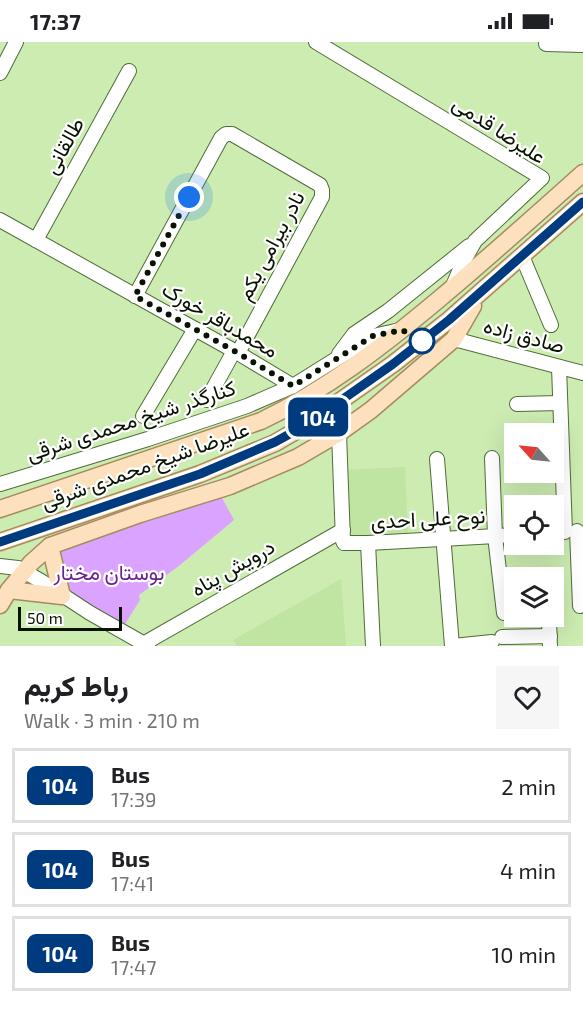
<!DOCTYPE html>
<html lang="en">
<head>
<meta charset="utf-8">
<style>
	:root { --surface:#fff; --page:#f6f6f6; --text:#202124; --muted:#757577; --line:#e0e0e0 }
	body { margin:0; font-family:"Exo 2",Vazirmatn,sans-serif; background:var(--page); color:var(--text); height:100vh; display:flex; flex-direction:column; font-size:22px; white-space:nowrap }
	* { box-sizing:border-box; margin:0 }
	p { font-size:20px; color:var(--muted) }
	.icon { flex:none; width:33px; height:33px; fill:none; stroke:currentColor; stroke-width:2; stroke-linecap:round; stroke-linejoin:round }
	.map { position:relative; height:604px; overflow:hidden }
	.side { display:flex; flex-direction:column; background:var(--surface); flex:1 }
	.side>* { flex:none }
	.badge { padding:0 12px; border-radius:9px; font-size:21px; line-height:39px }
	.needle { width:39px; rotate:297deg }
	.tools { position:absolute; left:504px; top:381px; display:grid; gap:12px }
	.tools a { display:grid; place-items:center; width:60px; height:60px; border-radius:0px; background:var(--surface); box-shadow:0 6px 24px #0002; font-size:30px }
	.scale { position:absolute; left:18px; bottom:15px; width:104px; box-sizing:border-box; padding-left:6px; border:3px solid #081301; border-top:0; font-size:16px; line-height:21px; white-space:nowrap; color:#081301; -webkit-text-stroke:4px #fff; paint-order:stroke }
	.you { position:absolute; width:30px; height:30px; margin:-15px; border:4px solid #fff; border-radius:50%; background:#1a73e8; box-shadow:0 0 0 9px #1a73e833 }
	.map>.badge { position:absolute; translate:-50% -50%; box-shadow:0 0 0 3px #fff }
	.round { display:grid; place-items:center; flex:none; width:63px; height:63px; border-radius:0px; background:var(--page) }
	.head { display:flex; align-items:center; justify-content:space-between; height:102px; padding:0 24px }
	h1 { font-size:28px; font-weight:800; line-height:45px }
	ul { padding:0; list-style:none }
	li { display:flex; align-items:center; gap:18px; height:75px; margin:0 12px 9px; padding:0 12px; border:3px solid var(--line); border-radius:0px }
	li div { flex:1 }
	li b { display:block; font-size:22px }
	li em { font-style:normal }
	li .badge { min-width:66px; font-weight:700; text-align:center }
	.status { display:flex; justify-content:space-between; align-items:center; height:42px; padding:0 30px; background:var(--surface); direction:ltr }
	.status svg { height:16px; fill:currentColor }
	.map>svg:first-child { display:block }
	.built { fill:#c0e4a2 }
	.green { fill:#daa3ff }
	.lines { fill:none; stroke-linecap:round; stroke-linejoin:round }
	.minor-casing { stroke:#516c38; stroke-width:16 }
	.major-casing { stroke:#a68b5f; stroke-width:19 }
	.minor { stroke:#fff; stroke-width:14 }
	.major { stroke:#fde0be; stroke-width:16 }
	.line-casing { stroke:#fff; stroke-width:14 }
	.line { stroke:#003b80; stroke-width:9 }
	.walk { stroke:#081301; stroke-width:6; stroke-dasharray:0 10.8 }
	.stop-dot { fill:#fff; stroke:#003b80; stroke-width:3 }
	.labels { text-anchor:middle; stroke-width:4.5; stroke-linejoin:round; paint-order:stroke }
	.street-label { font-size:21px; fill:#081301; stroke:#fff }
	.park-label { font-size:21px; fill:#6b2290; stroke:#fff }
</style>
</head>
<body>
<div class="status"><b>17:37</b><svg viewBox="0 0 49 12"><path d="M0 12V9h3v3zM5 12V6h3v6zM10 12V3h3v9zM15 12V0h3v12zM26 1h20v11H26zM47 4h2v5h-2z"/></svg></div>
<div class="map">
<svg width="583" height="604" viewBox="0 0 583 604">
	<rect width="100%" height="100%" fill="#ccecb2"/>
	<!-- built -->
	<g class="built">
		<path d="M405,425L408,495L348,499L345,428Z"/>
		<path d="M341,537L346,604H237L233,598Z"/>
	</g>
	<!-- green -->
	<path class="green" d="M222,456L234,478L180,523L139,553L140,558L125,582L67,550L57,513L70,505L141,479Z"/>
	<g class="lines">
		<defs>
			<g id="minor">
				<path d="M316,0L542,136L475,199L463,220L453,244"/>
				<path d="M546,2L583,3"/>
				<path d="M0,31L16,0"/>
				<path d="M0,178L238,311L293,344"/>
				<path d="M36,198L129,29"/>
				<path d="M522,214L551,283"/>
				<path d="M135,254L221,96L226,92H232L320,143L322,148V155L238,311"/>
				<path d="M454,297L583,331"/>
				<path d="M339,312L354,292L388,269L469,204"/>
				<path d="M559,325L565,490"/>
				<path d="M207,358L234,309"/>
				<path d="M517,362L560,361"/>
				<path d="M143,374L195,287"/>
				<path d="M519,390L561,389"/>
				<path d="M339,391L343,499L344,501H368L514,493"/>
				<path d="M492,416L495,494L504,571"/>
				<path d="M437,417L452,604"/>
				<path d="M0,442L148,397L247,364L293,344L373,294L400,288"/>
				<path d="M577,489L580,564"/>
				<path d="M368,501L373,604"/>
				<path d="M0,524L18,526L41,539L90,571L148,604"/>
				<path d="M549,579L550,604"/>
				<path d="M502,595L550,594"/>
				<path d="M143,602L343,488"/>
				<path d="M453,604L492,600"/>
			</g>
			<g id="major">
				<path d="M0,467L261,379C326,348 383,304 438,258C487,217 535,174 583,131"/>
				<path d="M0,500L200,432L275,401L306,383L393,322L449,278L583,160"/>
				<path d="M9,548L62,554L50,504"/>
				<path d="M0,563L9,548L31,521L50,504L140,472L230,444L298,415L339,391L371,368L454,297L473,264"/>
			</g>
		</defs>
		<!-- minor casing -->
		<use href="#minor" class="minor-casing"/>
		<!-- major casing -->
		<use href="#major" class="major-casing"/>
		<!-- minor -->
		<use href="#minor" class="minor"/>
		<!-- major -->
		<use href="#major" class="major"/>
	</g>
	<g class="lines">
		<defs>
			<path id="line" d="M0,500L200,432L275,400L306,383L393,322L449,278L583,160"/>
		</defs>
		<!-- line casing -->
		<use href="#line" class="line-casing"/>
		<!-- line -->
		<use href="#line" class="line"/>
		<!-- walk -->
		<path class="walk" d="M189,155L135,254L238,311L293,344L373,294L402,288L422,299"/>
	</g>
	<!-- markers -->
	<circle class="stop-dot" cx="422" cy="299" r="12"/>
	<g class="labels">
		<!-- street labels -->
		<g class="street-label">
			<text transform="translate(499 88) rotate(33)" y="7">علیرضا قدمی</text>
			<text transform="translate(64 104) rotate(-61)" y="7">طالقانی</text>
			<text transform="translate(271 204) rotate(-62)" y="7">نادر بیرامی یکم</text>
			<text transform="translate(220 278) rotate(30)" y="7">محمدباقر خورک</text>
			<text transform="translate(524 294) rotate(15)" y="7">صادق زاده</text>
			<text transform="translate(131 379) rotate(-18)" y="7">کنارگذر شیخ محمدی شرقی</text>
			<text transform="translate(145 424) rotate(-20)" y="7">علیرضا شیخ محمدی شرقی</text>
			<text transform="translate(428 477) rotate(-3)" y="7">نوح علی احدی</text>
			<text transform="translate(233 526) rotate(-30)" y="7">درویش پناه</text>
		</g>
		<!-- park labels -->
		<g class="park-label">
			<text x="109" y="538">بوستان مختار</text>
		</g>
	</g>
</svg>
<div class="tools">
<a><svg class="needle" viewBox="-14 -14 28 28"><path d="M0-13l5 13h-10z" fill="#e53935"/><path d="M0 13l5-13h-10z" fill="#757577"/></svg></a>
<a><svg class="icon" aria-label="locate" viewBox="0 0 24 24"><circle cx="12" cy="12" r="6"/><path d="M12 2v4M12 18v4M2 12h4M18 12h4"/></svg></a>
<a><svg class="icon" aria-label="layers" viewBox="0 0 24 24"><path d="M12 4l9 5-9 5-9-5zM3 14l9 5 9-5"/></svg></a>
</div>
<div class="scale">50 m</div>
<div class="you" style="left:189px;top:155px"></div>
<b class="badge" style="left:318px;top:375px;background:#003b80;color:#fff">104</b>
</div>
<section class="side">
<div class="head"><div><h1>رباط کریم</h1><p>Walk · 3 min · 210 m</p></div><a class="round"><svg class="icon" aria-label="heart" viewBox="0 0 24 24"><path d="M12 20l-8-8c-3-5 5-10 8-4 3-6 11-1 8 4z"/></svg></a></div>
<ul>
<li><span class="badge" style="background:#003b80;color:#fff">104</span><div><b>Bus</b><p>17:39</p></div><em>2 min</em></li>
<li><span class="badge" style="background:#003b80;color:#fff">104</span><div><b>Bus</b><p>17:41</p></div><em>4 min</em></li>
<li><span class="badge" style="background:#003b80;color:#fff">104</span><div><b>Bus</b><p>17:47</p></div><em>10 min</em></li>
</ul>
</section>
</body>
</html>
